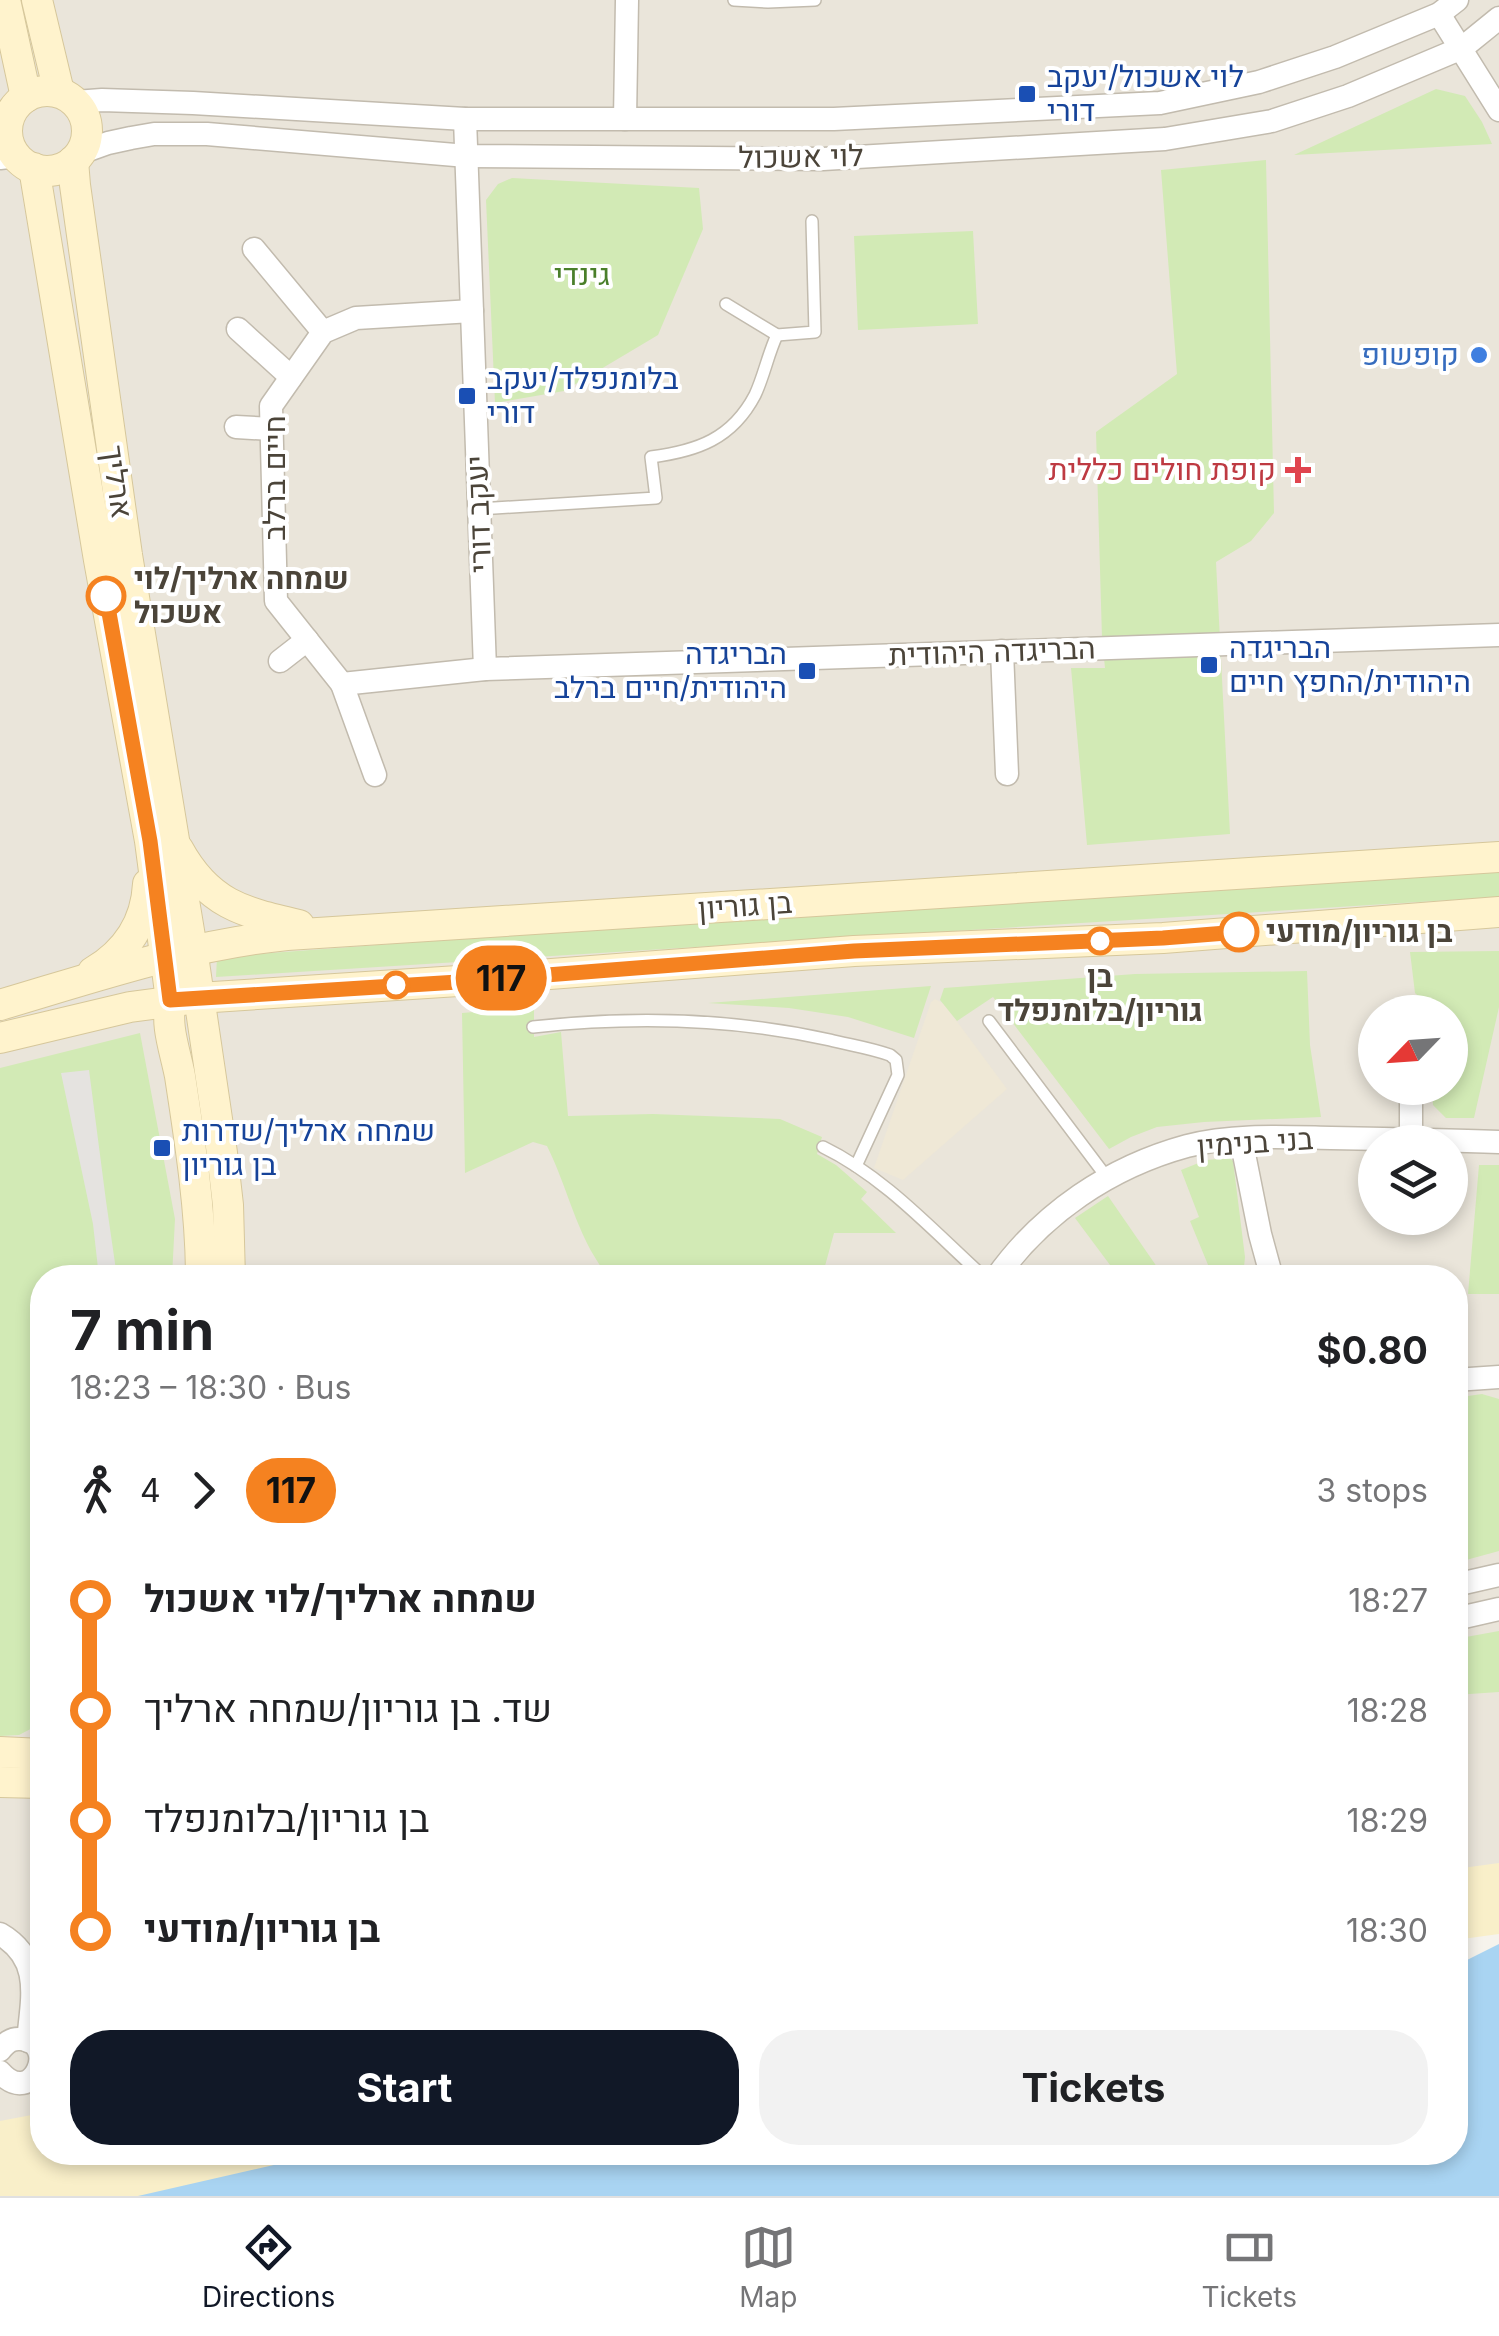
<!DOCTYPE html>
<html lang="en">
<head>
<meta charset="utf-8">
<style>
	:root { --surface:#fff; --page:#f2f2f2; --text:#202124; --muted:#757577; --line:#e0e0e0; --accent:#111827 }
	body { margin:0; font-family:Inter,Heebo,sans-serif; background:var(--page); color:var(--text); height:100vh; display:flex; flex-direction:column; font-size:38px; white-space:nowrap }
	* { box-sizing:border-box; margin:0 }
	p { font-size:32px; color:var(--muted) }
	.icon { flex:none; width:55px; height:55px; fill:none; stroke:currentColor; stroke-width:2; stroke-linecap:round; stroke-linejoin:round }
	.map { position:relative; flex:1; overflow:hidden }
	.details { position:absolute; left:30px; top:1265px; width:1438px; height:900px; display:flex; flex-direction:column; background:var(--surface); border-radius:40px; box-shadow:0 5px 15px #0003 }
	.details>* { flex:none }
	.badge { padding:0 20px; border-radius:32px; font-size:35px; line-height:65px }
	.needle { width:65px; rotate:245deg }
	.buttons { position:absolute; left:1358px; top:995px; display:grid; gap:20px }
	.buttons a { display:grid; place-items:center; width:110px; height:110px; border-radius:50%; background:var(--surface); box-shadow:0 5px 15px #0003; font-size:50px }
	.map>.badge { position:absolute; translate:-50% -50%; box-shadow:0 0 0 5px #fff }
	.legs { display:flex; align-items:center; gap:15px; height:110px; padding:0 40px; font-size:32px }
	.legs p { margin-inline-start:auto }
	.overview { display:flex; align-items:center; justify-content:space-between; height:170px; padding:0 40px }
	h1 { font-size:55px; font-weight:700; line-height:75px }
	.primary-button { display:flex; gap:20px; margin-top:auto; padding:20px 40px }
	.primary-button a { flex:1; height:115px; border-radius:40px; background:var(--accent); color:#fff; font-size:40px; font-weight:700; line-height:115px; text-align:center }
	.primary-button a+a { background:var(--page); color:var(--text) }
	ul { padding:0 40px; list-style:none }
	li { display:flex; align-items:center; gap:35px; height:110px; font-size:38px }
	li i { display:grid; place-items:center; width:15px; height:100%; margin:0 12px; background:currentColor }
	li i::after { content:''; width:25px; height:25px; margin:-12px; border:8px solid; border-radius:50%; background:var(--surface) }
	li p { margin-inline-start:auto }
	li:first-child i { background:linear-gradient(#0000 50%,currentColor 0) }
	li:last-child i { background:linear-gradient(currentColor 50%,#0000 0) }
	.menu { display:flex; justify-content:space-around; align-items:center; height:140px; border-top:2px solid var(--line); background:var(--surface); font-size:28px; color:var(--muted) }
	.menu a { display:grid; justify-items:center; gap:5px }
	.menu .current { color:var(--accent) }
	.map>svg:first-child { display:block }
	.residential { fill:#eae5da; fill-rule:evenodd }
	.education { fill:#efe8d6 }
	.green { fill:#d2eab5 }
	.sand { fill:#f9efc9 }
	.parking { fill:#e5e3e0 }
	.water { fill:#a9d4f2 }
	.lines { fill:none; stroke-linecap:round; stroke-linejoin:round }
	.lane-casing { stroke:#c2bbae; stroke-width:14 }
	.street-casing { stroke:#c2bbae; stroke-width:25 }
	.secondary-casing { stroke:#d6c79b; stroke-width:32 }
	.lane { stroke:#fff; stroke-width:11 }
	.street { stroke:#fff; stroke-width:22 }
	.secondary { stroke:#fff3cd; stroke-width:30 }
	.line-1-casing { stroke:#fff; stroke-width:22 }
	.line-1 { stroke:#f58220; stroke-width:15 }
	.transit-dot { fill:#1a4fb4; stroke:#fff; stroke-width:4 }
	.shop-dot { fill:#3f7fe0; stroke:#fff; stroke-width:4 }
	.health-dot { fill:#e0444e; stroke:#fff; stroke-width:4 }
	.stop-1-dot { fill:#fff; stroke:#f58220; stroke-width:5 }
	.labels { text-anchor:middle; stroke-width:8; stroke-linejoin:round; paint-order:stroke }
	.transit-label { font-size:30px; fill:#164399; stroke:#fff; text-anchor:start }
	.street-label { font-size:30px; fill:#4b4439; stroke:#fff }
	.park-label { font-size:30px; fill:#4a7f2a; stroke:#fff }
	.shop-label { font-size:30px; fill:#366cbe; stroke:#fff; text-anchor:end }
	.health-label { font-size:30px; fill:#be3a42; stroke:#fff; text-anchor:end }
	.stop-label { font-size:30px; font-weight:bold; fill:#4b4439; stroke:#fff; text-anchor:start }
</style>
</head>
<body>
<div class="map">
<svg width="1499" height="2196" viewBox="0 0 1499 2196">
	<rect width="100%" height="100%" fill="#f6f3ec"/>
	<!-- residential -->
	<path class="residential" d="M0,0H1499V1883L1455,1892V1278H42V2152L0,2183ZM1375,1012H1450V1088H1375ZM1375,1142H1450V1218H1375Z"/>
	<!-- education -->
	<path class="education" d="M935,999L944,1004L1007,1089L903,1180L874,1168L931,1002Z"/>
	<!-- green -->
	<g class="green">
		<path d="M1436,89L1465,96L1482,122L1492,144L1294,155Z"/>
		<path d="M1266,160L1274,513L1251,541L1216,562L1230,834L1087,845L1071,668H1105L1102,638L1096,432L1177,374L1161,170Z"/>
		<path d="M512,178L699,188L703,229L658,335L564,391L495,403L486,200L498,184Z"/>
		<path d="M973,231L978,324L858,330L854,236Z"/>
		<path d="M1499,869V897L216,977L217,957L966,901Z"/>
		<path d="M1499,951V1007L1474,1118H1446L1433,1105L1432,1088H1450V1012H1435L1415,993L1410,952Z"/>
		<path d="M1307,971L1310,1045L1321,1117L1204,1122L1157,1127L1131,1137L1109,1149L993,997L957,1021L940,1000L944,988L1135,974Z"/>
		<path d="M931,986L914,1038L848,1017L789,1008L708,1003Z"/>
		<path d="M534,1007V1037L561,1032L568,1116L653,1114L780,1119L822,1137L817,1154L836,1165L867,1192L861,1199L896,1233H834L822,1277H609C577,1239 569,1190 547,1146L533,1142L465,1173L462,1013Z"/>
		<path d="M140,1033L175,1219L172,1277L42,1278V1723L19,1735L0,1736V1068Z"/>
		<path d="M1230,1158L1233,1161L1245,1257L1244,1267L1236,1277H1213L1190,1221L1199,1217L1181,1170L1206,1160Z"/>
		<path d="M1479,1165H1499V1294H1468Z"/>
		<path d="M1108,1196L1164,1277H1119L1075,1218Z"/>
		<path d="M1482,1394L1499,1399V1551L1455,1563V1403L1468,1396Z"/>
		<path d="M1499,1631V1692L1455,1695V1639Z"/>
	</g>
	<!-- sand -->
	<g class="sand">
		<path d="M1499,1863V1934L1455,1940V1869Z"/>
		<path d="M42,2113V2152L416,2153L180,2196H0V2121Z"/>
	</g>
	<!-- parking -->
	<path class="parking" d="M89,1070L106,1201L117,1277H99L93,1224L61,1073Z"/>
	<!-- water -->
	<path class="water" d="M1499,1944V2196H138L331,2152H1455V1963L1465,1961Z"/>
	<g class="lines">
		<defs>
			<g id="lane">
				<path d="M734,0L768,2L815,0"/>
				<path d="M726,304L777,335L815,332L812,221"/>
				<path d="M479,509L656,498L651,457C697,451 732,439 755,395C764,376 768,354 777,335"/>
				<path d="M989,1021L1108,1179"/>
				<path d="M533,1027C634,1016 732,1018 830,1040C850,1045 871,1048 890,1055L896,1060L898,1075L856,1166"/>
				<path d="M823,1147C885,1177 934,1232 985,1278"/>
				<path d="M346,1278L454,1274L461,1278"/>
			</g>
			<g id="street">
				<path d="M1439,14L1499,110"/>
				<path d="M75,102L102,100L193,103L465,119H834L1160,103L1259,82L1335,57L1439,14L1457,0"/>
				<path d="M0,114L12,111"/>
				<path d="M465,119L485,669"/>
				<path d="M625,119L627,0"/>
				<path d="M80,153L108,143L131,138L154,134H207L467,156L823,159L1165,139L1272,121L1348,96L1462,48L1499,18"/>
				<path d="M0,158L17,156"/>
				<path d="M254,249L323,332"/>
				<path d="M472,311L356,318L323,332L271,406L276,601L342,684L485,669L1499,635"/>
				<path d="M238,329L291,377"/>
				<path d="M236,427L272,429"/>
				<path d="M1002,651L1007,774"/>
				<path d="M280,661L307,640"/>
				<path d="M342,684L375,775"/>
				<path d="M1411,1088V1139"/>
				<path d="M1241,1139L1260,1234L1272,1278"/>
				<path d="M996,1278C1042,1213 1110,1167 1187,1146C1233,1134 1284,1137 1331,1138C1387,1139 1443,1140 1499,1142"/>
				<path d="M1455,1380L1499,1377"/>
				<path d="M1455,1585L1499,1575"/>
				<path d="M1455,1619L1499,1609"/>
				<path d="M0,1934C43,1959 32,1998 28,2041"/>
				<path d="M0,2050C6,2043 11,2038 21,2039C60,2042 33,2109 0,2072"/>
			</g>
			<g id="secondary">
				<path d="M5,0L26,97"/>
				<path d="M37,0L59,92"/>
				<circle cx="47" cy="131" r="40"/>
				<path d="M73,161L75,185L127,555L192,949L222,1153L228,1205L230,1278"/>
				<path d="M34,168L99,560L150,841L171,1000C165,1026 175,1050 180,1076C190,1141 201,1212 201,1278"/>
				<path d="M178,849C208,904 242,912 299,925"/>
				<path d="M93,972C127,952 146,922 148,884"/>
				<path d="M0,1005C95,977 188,945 287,935L1499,857"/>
				<path d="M0,1038L130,1007L198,998L458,981L854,951L1163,938L1499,912"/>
				<path d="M0,1752L42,1754"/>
				<path d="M0,1782L42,1783"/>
			</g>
		</defs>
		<!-- lane casing -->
		<use href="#lane" class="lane-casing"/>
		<!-- street casing -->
		<use href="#street" class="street-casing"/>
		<!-- secondary casing -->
		<use href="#secondary" class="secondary-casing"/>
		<!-- lane -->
		<use href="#lane" class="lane"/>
		<!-- street -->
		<use href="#street" class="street"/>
		<!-- secondary -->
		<use href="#secondary" class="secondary"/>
	</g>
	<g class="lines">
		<defs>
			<path id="line-1" d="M106,596L150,841L170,1000L458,982L854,951L1163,938L1239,932"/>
		</defs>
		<!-- line-1 casing -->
		<use href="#line-1" class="line-1-casing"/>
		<!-- line-1 -->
		<use href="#line-1" class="line-1"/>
	</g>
	<!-- markers -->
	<g class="transit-dot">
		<rect x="1017" y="84" width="20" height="20" rx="5"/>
		<rect x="457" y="386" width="20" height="20" rx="5"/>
		<rect x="1199" y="655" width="20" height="20" rx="5"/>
		<rect x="797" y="661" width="20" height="20" rx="5"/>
		<rect x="152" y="1138" width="20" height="20" rx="5"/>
	</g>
	<circle class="shop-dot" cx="1479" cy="355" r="10"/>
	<path class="health-dot" d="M1293 455h10v10h10v10h-10v10h-10v-10h-10v-10h10z"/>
	<g class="stop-1-dot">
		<circle cx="106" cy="596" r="18"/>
		<circle cx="1239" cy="932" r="18"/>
		<circle cx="1100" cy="941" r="12"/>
		<circle cx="396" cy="985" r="12"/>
	</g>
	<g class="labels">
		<!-- transit labels -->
		<g class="transit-label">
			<text x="1047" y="87">לוי אשכול/יעקב<tspan x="1047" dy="34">דורי</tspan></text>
			<text x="487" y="389">בלומנפלד/יעקב<tspan x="487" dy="34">דורי</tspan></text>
			<text x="1229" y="658">הבריגדה<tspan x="1229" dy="34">היהודית/החפץ חיים</tspan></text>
			<text x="787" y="664" text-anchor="end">הבריגדה<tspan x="787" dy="34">היהודית/חיים ברלב</tspan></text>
			<text x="182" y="1141">שמחה ארליך/שדרות<tspan x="182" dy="34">בן גוריון</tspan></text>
		</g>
		<!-- street labels -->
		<g class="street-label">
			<text transform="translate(801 157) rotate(-1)" y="10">לוי אשכול</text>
			<text transform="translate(275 478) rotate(-90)" y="10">חיים ברלב</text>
			<text transform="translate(117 482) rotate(82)" y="10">ארליך</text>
			<text transform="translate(479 514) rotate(-92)" y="10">יעקב דורי</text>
			<text transform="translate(992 652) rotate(-2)" y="10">הבריגדה היהודית</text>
			<text transform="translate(745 906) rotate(-4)" y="10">בן גוריון</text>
			<text transform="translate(1255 1143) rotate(-4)" y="10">בני בנימין</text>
		</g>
		<!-- park labels -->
		<g class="park-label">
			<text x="582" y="285">גינדי</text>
		</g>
		<!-- shop labels -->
		<g class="shop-label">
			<text x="1459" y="365">קופשופ</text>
		</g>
		<!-- health labels -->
		<g class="health-label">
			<text x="1276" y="480">קופת חולים כללית</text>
		</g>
		<!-- stop labels -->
		<g class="stop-label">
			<text x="134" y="589">שמחה ארליך/לוי<tspan x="134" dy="34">אשכול</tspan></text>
			<text x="1266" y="942">בן גוריון/מודעי</text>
			<text x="1100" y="987" text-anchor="middle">בן<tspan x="1100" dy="34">גוריון/בלומנפלד</tspan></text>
		</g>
	</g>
</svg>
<div class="buttons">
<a><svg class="needle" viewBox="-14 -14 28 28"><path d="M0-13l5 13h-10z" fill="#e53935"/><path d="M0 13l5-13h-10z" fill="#757577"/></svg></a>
<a><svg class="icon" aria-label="layers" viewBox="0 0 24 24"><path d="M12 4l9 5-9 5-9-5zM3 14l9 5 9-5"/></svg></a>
</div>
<b class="badge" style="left:501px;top:978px;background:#f58220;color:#111">117</b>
<section class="details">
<div class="overview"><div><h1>7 min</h1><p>18:23 – 18:30 · Bus</p></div><b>$0.80</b></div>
<div class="legs"><svg class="icon" aria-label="walk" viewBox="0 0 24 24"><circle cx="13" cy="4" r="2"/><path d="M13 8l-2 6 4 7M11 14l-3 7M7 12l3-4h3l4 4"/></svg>4<svg class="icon" aria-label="forward" viewBox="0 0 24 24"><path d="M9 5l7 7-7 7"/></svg><b class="badge" style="background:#f58220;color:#111">117</b><p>3 stops</p></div>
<ul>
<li><i style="color:#f58220"></i><b>שמחה ארליך/לוי אשכול</b><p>18:27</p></li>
<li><i style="color:#f58220"></i><span>שד. בן גוריון/שמחה ארליך</span><p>18:28</p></li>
<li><i style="color:#f58220"></i><span>בן גוריון/בלומנפלד</span><p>18:29</p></li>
<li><i style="color:#f58220"></i><b>בן גוריון/מודעי</b><p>18:30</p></li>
</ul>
<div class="primary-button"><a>Start</a><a>Tickets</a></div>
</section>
</div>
<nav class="menu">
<a class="current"><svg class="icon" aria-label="directions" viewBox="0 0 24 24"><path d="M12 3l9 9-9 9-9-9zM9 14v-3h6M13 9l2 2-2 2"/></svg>Directions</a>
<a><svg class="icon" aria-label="map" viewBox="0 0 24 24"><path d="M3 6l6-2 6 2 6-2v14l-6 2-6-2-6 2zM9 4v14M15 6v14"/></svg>Map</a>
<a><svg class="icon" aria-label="tickets" viewBox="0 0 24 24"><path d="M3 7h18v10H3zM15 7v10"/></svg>Tickets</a>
</nav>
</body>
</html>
